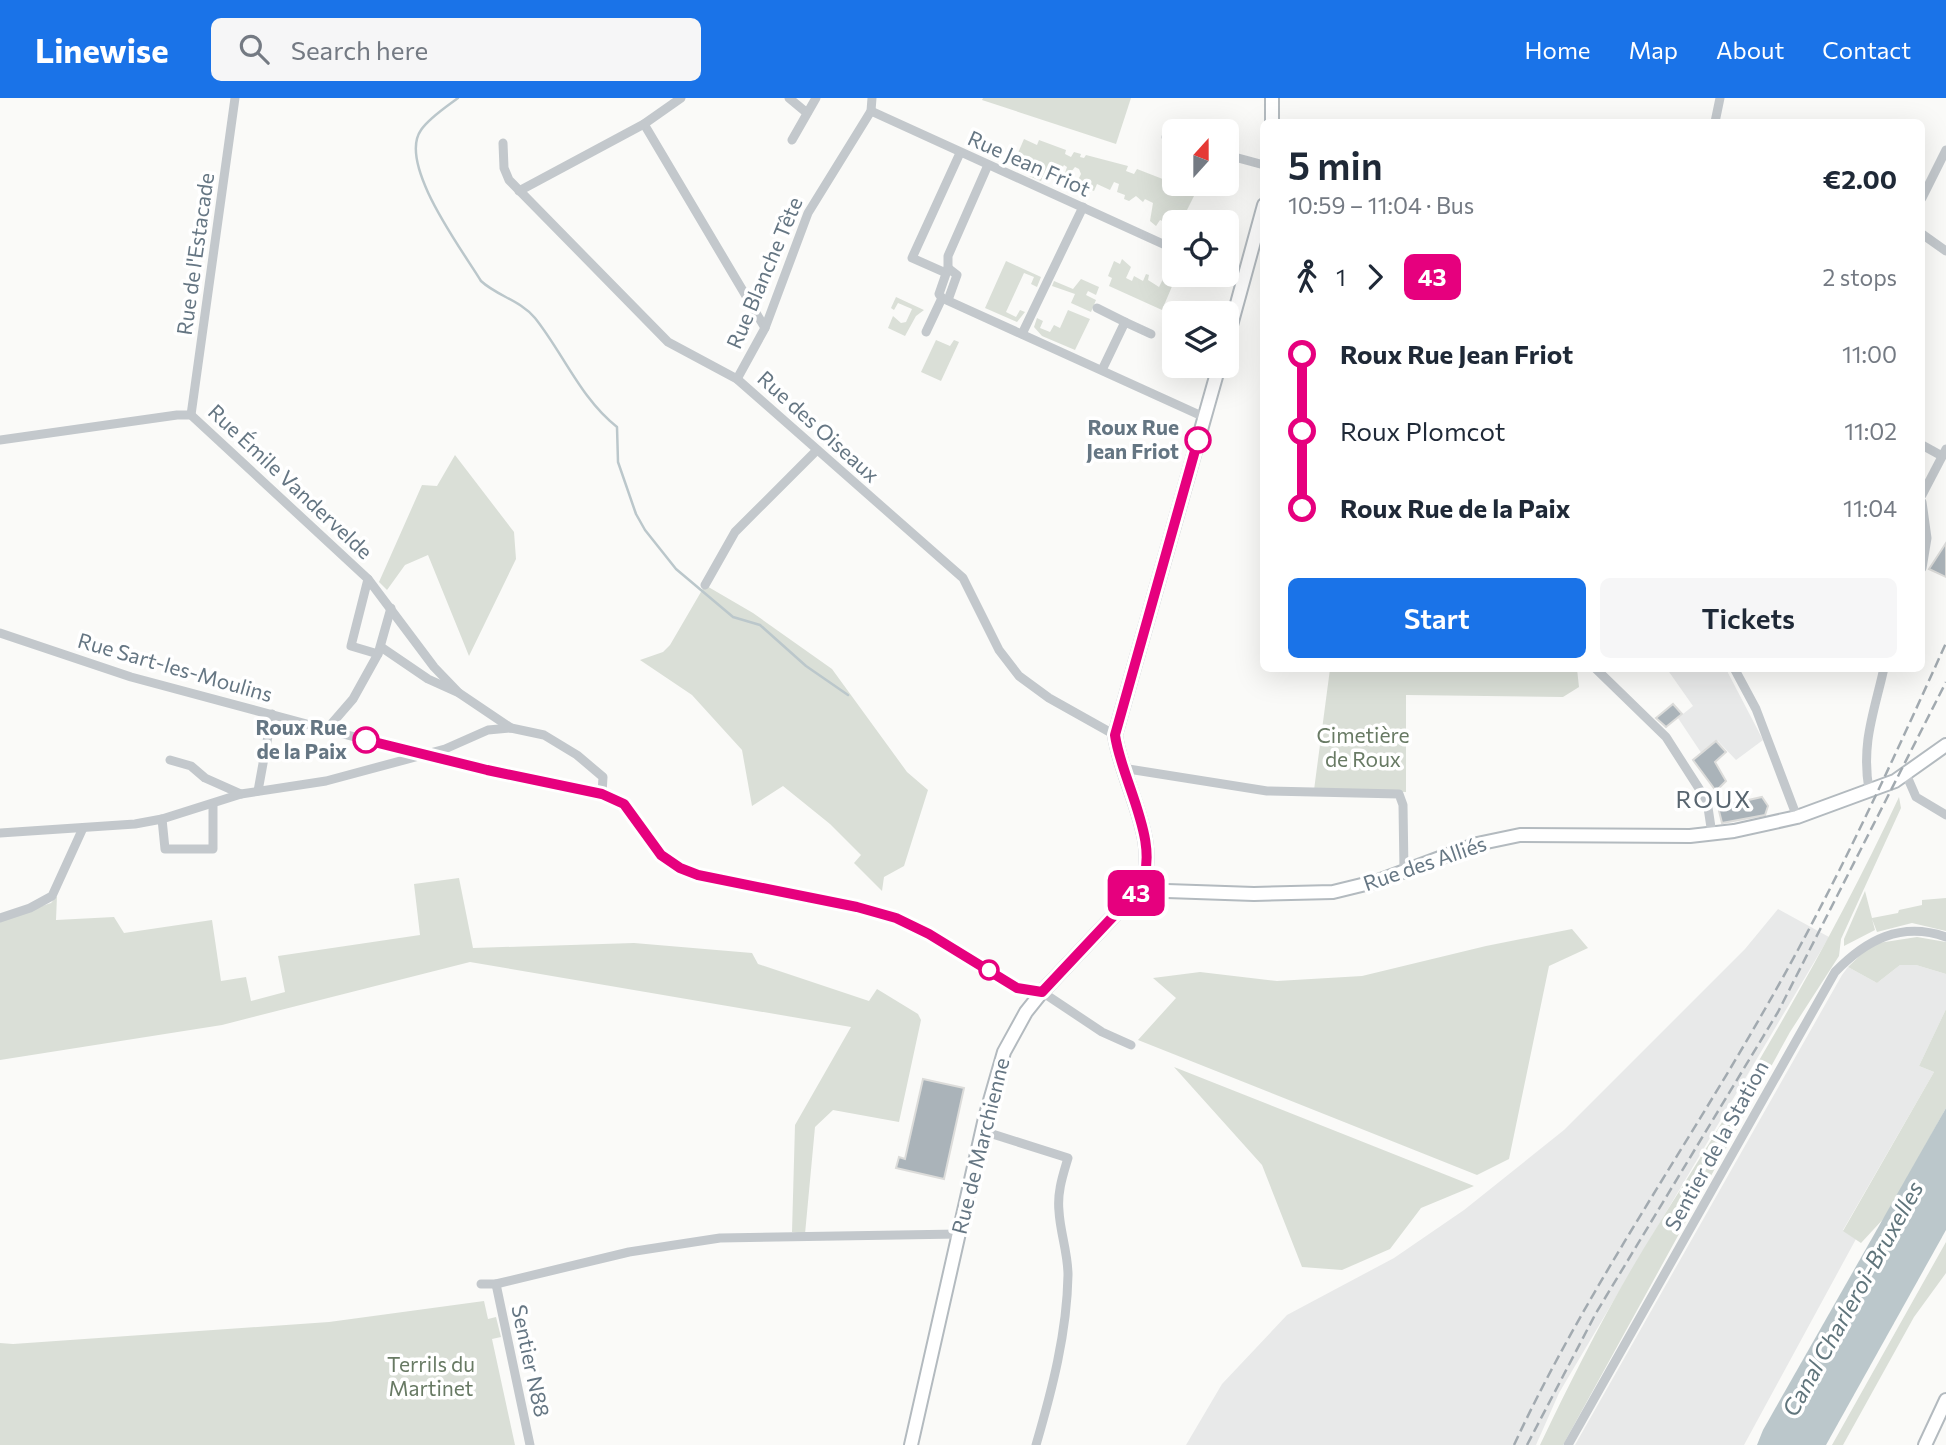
<!DOCTYPE html>
<html lang="en">
<head>
<meta charset="utf-8">
<style>
	:root { --surface:#fff; --page:#f6f6f7; --text:#1f2937; --muted:#747a83; --accent:#1a73e8 }
	body { margin:0; font-family:Commissioner,sans-serif; background:var(--page); color:var(--text); height:100vh; display:flex; flex-direction:column; font-size:26px; white-space:nowrap }
	* { box-sizing:border-box; margin:0 }
	p { font-size:23px; color:var(--muted) }
	.icon { flex:none; width:38px; height:38px; fill:none; stroke:currentColor; stroke-width:2; stroke-linecap:round; stroke-linejoin:round }
	.map { position:relative; flex:1; overflow:hidden }
	.details { position:absolute; left:1260px; top:21px; width:665px; height:553px; display:flex; flex-direction:column; background:var(--surface); border-radius:10px; box-shadow:0 7px 28px #0002 }
	.details>* { flex:none }
	.badge { padding:0 14px; border-radius:10px; font-size:24px; line-height:46px }
	.needle { width:46px; rotate:21deg }
	.tools { position:absolute; left:1162px; top:21px; display:grid; gap:14px }
	.tools a { display:grid; place-items:center; width:77px; height:77px; border-radius:10px; background:var(--surface); box-shadow:0 7px 28px #0002; font-size:35px }
	.map>.badge { position:absolute; translate:-50% -50%; box-shadow:0 0 0 4px #fff }
	.legs { display:flex; align-items:center; gap:10px; height:77px; padding:0 28px; font-size:23px }
	.legs p { margin-inline-start:auto }
	.summary { display:flex; align-items:center; justify-content:space-between; height:119px; padding:0 28px }
	h1 { font-size:38px; font-weight:600; line-height:52px }
	.primary-button { display:flex; gap:14px; margin-top:auto; padding:14px 28px }
	.primary-button a { flex:1; height:80px; border-radius:10px; background:var(--accent); color:#fff; font-size:28px; font-weight:600; line-height:80px; text-align:center }
	.primary-button a+a { background:var(--page); color:var(--text) }
	ul { padding:0 28px; list-style:none }
	li { display:flex; align-items:center; gap:24px; height:77px; font-size:26px }
	li i { display:grid; place-items:center; width:10px; height:100%; margin:0 9px; background:currentColor }
	li i::after { content:''; width:18px; height:18px; margin:-9px; border:5px solid; border-radius:50%; background:var(--surface) }
	li p { margin-inline-start:auto }
	li:first-child i { background:linear-gradient(#0000 50%,currentColor 0) }
	li:last-child i { background:linear-gradient(currentColor 50%,#0000 0) }
	header { display:flex; align-items:center; gap:42px; box-sizing:border-box; height:98px; padding:0 35px; background:var(--accent); color:#fff }
	header strong { font-size:33px }
	nav { display:flex; gap:38px; margin-inline-start:auto; font-size:24px }
	.search { width:490px; height:63px; background:var(--page); display:flex; align-items:center; gap:18px; box-sizing:border-box; padding:0 24px; border-radius:10px; color:var(--muted); font-size:26px }
	.map>svg:first-child { display:block }
	.built { fill:#e8e9e9 }
	.green { fill:#dadfd7 }
	.water { fill:#bbc7cb }
	.lines { fill:none; stroke-linecap:round; stroke-linejoin:round }
	.stream { stroke:#bbc7cb; stroke-width:2.5 }
	.building { fill:#aab3b9; stroke:#dcdcda; stroke-width:2 }
	.secondary-casing { stroke:#b3babf; stroke-width:16 }
	.street { stroke:#c3c8cc; stroke-width:9 }
	.secondary { stroke:#fff; stroke-width:12 }
	.rail { stroke:#a2aab0; stroke-width:2.5; stroke-dasharray:10 5; stroke-linecap:butt }
	.line-1-casing { stroke:#fff; stroke-width:16 }
	.line-1 { stroke:#e6007e; stroke-width:10 }
	.stop-1-dot { fill:#fff; stroke:#e6007e; stroke-width:3.5 }
	.labels { text-anchor:middle; stroke-width:7; stroke-linejoin:round; paint-order:stroke }
	.street-label { font-size:21px; fill:#657683; stroke:#fff }
	.stop-label { font-size:21px; font-weight:bold; fill:#657683; stroke:#fff; text-anchor:end }
	.park-label { font-size:21px; fill:#687a64; stroke:#fff }
	.water-label { font-size:23px; font-style:italic; fill:#60757c; stroke:#fff }
	.quarter-label { font-size:24px; letter-spacing:2px; fill:#57646e; stroke:#fff }
</style>
</head>
<body>
<header>
<strong>Linewise</strong>
<div class="search"><svg class="icon" aria-label="search" viewBox="0 0 24 24"><circle cx="10" cy="10" r="6"/><path d="M15 15l6 6"/></svg>Search here</div>
<nav><a>Home</a><a>Map</a><a>About</a><a>Contact</a></nav>
</header>
<div class="map">
<svg width="1946" height="1347" viewBox="0 0 1946 1347">
	<rect width="100%" height="100%" fill="#fafaf8"/>
	<!-- built -->
	<g class="built">
		<path d="M1667,571H1726L1763,642L1736,662L1718,643L1706,650L1707,652L1702,656L1678,620L1693,608Z"/>
		<path d="M1778,811L1829,839L1559,1295L1536,1347H1186L1222,1286L1287,1217L1394,1160L1464,1112L1564,1032L1745,851Z"/>
		<path d="M1900,867H1916L1946,876V911L1919,968L1934,974L1843,1132L1856,1141L1744,1347H1575L1842,877L1848,869L1877,885Z"/>
	</g>
	<!-- green -->
	<g class="green">
		<path d="M983,0H1131L1116,46L982,2Z"/>
		<path d="M1024,41L1037,47L1039,42L1066,52L1065,56L1071,59L1074,54L1081,56L1080,59L1084,60L1086,57L1128,68L1126,73L1134,76L1137,71L1196,94L1181,124H1174V128L1160,122L1156,128L1150,123L1153,105L1145,101L1143,104L1136,98L1129,103L1124,101L1125,97L1117,94L1119,86L1114,84L1110,92L1097,86L1094,93L1076,86L1081,76L1079,71L1075,69L1067,79L1064,78L1067,69L1064,67L1061,72L1053,69L1049,78L1044,76L1041,83L1029,78L1033,69L1029,67L1031,61L1018,55Z"/>
		<path d="M1122,161L1131,169L1126,180L1132,183L1134,178L1143,183L1146,176L1149,177L1148,182L1159,189L1163,181L1173,186L1162,212L1109,188L1112,180L1108,178L1114,163L1120,166Z"/>
		<path d="M1006,163L1041,179L1037,189L1031,186L1034,179L1024,175L1006,214L1016,219L1020,212L1025,214L1017,224L985,210Z"/>
		<path d="M1081,181L1099,189L1096,197L1088,193L1086,197L1096,202L1091,214L1071,205L1075,196L1052,188L1054,183L1073,191Z"/>
		<path d="M896,199L924,212L916,218L905,238L888,230L893,218L901,225L906,224L912,211L898,205L894,212L891,210Z"/>
		<path d="M1068,212L1090,221L1075,252L1042,238L1034,229L1037,220L1043,223L1040,230L1050,234L1054,227L1060,230Z"/>
		<path d="M936,242L950,248L954,242L959,244L941,283L921,274Z"/>
		<path d="M455,357L514,434L516,461L469,558L428,457L405,467L387,492L379,484L422,387L437,388Z"/>
		<path d="M705,487L753,515L832,571L907,674L928,692L904,768L884,779L882,793L854,765L861,757L830,726L783,688L752,708L742,652L692,597L640,562L663,554L670,547Z"/>
		<path d="M1330,571H1577L1579,589L1563,599L1406,597V694L1314,692Z"/>
		<path d="M1899,699L1901,710L1841,841L1839,858L1790,934L1563,1347H1540C1572,1280 1606,1213 1644,1150C1673,1102 1704,1055 1733,1006C1793,907 1850,804 1899,699Z"/>
		<path d="M459,780L473,850L634,845L752,855L758,866L869,903L877,891L918,916L921,922L899,1024L833,1012L815,1029L805,1136L792,1134L795,1027L851,929L470,864L222,927L0,962V822L51,805L57,798L56,822L114,819L124,835L212,822L221,883L246,879L251,903L285,894L278,858L420,837L414,786Z"/>
		<path d="M1865,793L1872,820L1898,815L1899,812L1922,807V802L1946,800V833L1912,825L1877,834L1872,821L1875,832L1844,848V841Z"/>
		<path d="M1572,831L1588,850L1549,868L1509,1061L1477,1077L1138,942L1176,900L1153,880L1200,874L1277,883L1362,878L1486,848Z"/>
		<path d="M1917,839L1946,844V876L1916,867H1900L1877,885L1848,869L1872,846Z"/>
		<path d="M1946,911V1010L1886,1118L1861,1145L1843,1133L1934,974L1919,968Z"/>
		<path d="M1174,969L1474,1088L1421,1110L1390,1151L1342,1172L1302,1169L1262,1067Z"/>
		<path d="M1946,1144V1175L1914,1219L1843,1347H1832Z"/>
		<path d="M484,1203L488,1221L496,1219L501,1239L492,1241L515,1347H0V1245L13,1246L329,1224Z"/>
	</g>
	<!-- water -->
	<path class="water" d="M1946,1010V1132L1826,1347H1757L1763,1332Z"/>
	<g class="lines">
		<!-- stream -->
		<path class="stream" d="M458,0C446,9 429,20 421,32C397,66 463,153 481,183C497,198 520,202 535,220C563,255 581,301 617,329L618,364L636,416L645,432L676,471L733,519L760,527L806,568L848,597"/>
	</g>
	<!-- building -->
	<g class="building">
		<path d="M1946,445V479L1929,471Z"/>
		<path d="M1673,606L1682,616L1666,629L1656,620Z"/>
		<path d="M1716,643L1726,654L1715,664L1726,683L1716,693L1693,662Z"/>
		<path d="M1762,699L1768,708L1765,717L1722,725L1719,713L1722,708Z"/>
		<path d="M923,981L964,990L944,1081L896,1070L899,1059L905,1061Z"/>
	</g>
	<g class="lines">
		<defs>
			<g id="secondary">
				<path d="M1272,0V24"/>
				<path d="M1227,242L1264,107"/>
				<path d="M1138,792L1254,796L1333,794L1378,783L1477,746L1520,737L1690,738L1734,733L1797,719L1895,683L1946,647"/>
				<path d="M911,1347L985,1020L1004,954L1026,914L1042,894L1138,792C1165,750 1121,684 1115,637L1219,268"/>
				<path d="M1925,1347L1946,1302"/>
			</g>
		</defs>
		<!-- secondary casing -->
		<use href="#secondary" class="secondary-casing"/>
		<!-- street -->
		<g class="street">
			<path d="M789,0L807,15"/>
			<path d="M871,13L1174,151"/>
			<path d="M1715,24L1720,0"/>
			<path d="M644,26L765,230"/>
			<path d="M1166,39L1174,42"/>
			<path d="M792,42L816,0"/>
			<path d="M503,45L504,70L509,82L668,244L737,281L963,480L999,552L1019,578L1049,600L1115,637"/>
			<path d="M1227,57L1264,67"/>
			<path d="M988,67L948,158V170L939,196L942,200L1204,319"/>
			<path d="M519,93L644,26L681,0"/>
			<path d="M1922,100L1946,52"/>
			<path d="M1922,136L1946,153"/>
			<path d="M946,175L912,160L960,55"/>
			<path d="M1227,175L1244,183"/>
			<path d="M948,202L957,177L948,170"/>
			<path d="M1097,210L1125,224"/>
			<path d="M926,234L942,200"/>
			<path d="M1022,236L1083,109"/>
			<path d="M1102,272L1125,224L1151,236"/>
			<path d="M737,281L765,230L808,115L871,13L872,0"/>
			<path d="M191,317L235,0"/>
			<path d="M0,342L177,317H191L368,481L434,569L459,595"/>
			<path d="M1922,347L1942,358"/>
			<path d="M1922,397L1946,351"/>
			<path d="M1922,404L1927,440L1922,470"/>
			<path d="M368,481L351,548L378,556"/>
			<path d="M705,487L735,434L817,352"/>
			<path d="M0,535L131,579L422,657L602,696C641,714 634,727 660,755C670,766 685,772 698,777L857,809L896,820L929,837L1017,890L1042,894L1102,934L1131,947"/>
			<path d="M381,549L428,581L459,595L511,630"/>
			<path d="M1595,570L1666,639L1707,703L1712,736"/>
			<path d="M1734,570L1756,611L1797,719"/>
			<path d="M327,631L353,601L378,556L391,510"/>
			<path d="M170,662L191,668L205,680L241,696"/>
			<path d="M1122,670L1267,693L1399,696L1403,707L1404,773"/>
			<path d="M1906,676L1916,699L1946,717"/>
			<path d="M1869,692C1861,645 1874,615 1884,570"/>
			<path d="M258,693L272,616"/>
			<path d="M162,721L165,751H213V706"/>
			<path d="M0,735L135,726L162,721L241,696L326,683L445,651L488,632L511,630L544,637L577,657L603,679L602,696"/>
			<path d="M0,820L30,810L52,798L83,730"/>
			<path d="M983,1033L1068,1060C1063,1077 1057,1094 1059,1113C1060,1134 1068,1155 1068,1177C1067,1235 1052,1292 1036,1347"/>
			<path d="M481,1186H496L629,1154L720,1140L959,1136"/>
			<path d="M496,1186L530,1347"/>
			<path d="M1568,1347L1835,874C1866,842 1901,823 1946,839"/>
		</g>
		<!-- secondary -->
		<use href="#secondary" class="secondary"/>
		<!-- rail -->
		<g class="rail">
			<path d="M1514,1347C1585,1194 1682,1057 1765,911C1833,793 1890,669 1946,545"/>
			<path d="M1527,1347L1596,1215L1778,914L1946,584"/>
		</g>
	</g>
	<g class="lines">
		<defs>
			<path id="line-1" d="M366,642L487,672L602,696L624,706L661,757L680,770L698,777L857,809L896,820L929,836L1017,890L1042,894L1138,792C1165,750 1121,683 1115,637L1198,342"/>
		</defs>
		<!-- line-1 casing -->
		<use href="#line-1" class="line-1-casing"/>
		<!-- line-1 -->
		<use href="#line-1" class="line-1"/>
	</g>
	<!-- markers -->
	<g class="stop-1-dot">
		<circle cx="1198" cy="342" r="12"/>
		<circle cx="366" cy="642" r="12"/>
		<circle cx="989" cy="872" r="9"/>
	</g>
	<g class="labels">
		<!-- street labels -->
		<g class="street-label">
			<text transform="translate(1029 66) rotate(24)" y="7">Rue Jean Friot</text>
			<text transform="translate(196 156) rotate(-82)" y="7">Rue de l'Estacade</text>
			<text transform="translate(765 175) rotate(-67)" y="7">Rue Blanche Tête</text>
			<text transform="translate(818 329) rotate(42)" y="7">Rue des Oiseaux</text>
			<text transform="translate(290 384) rotate(43)" y="7">Rue Émile Vandervelde</text>
			<text transform="translate(175 570) rotate(16)" y="7">Rue Sart-les-Moulins</text>
			<text transform="translate(1425 766) rotate(-19)" y="7">Rue des Alliés</text>
			<text transform="translate(981 1048) rotate(-76)" y="7">Rue de Marchienne</text>
			<text transform="translate(1717 1048) rotate(-61)" y="7">Sentier de la Station</text>
			<text transform="translate(530 1263) rotate(78)" y="7">Sentier N88</text>
		</g>
		<!-- stop labels -->
		<g class="stop-label">
			<text x="1179" y="337">Roux Rue<tspan x="1179" dy="24">Jean Friot</tspan></text>
			<text x="347" y="637">Roux Rue<tspan x="347" dy="24">de la Paix</tspan></text>
		</g>
		<!-- park labels -->
		<g class="park-label">
			<text x="1363" y="645">Cimetière<tspan x="1363" dy="24">de Roux</tspan></text>
			<text x="431" y="1274">Terrils du<tspan x="431" dy="24">Martinet</tspan></text>
		</g>
		<!-- water labels -->
		<g class="water-label">
			<text transform="translate(1853 1201) rotate(-61)" y="8">Canal Charleroi-Bruxelles</text>
		</g>
		<!-- quarter labels -->
		<g class="quarter-label">
			<text x="1714" y="710">ROUX</text>
		</g>
	</g>
</svg>
<div class="tools">
<a><svg class="needle" viewBox="-14 -14 28 28"><path d="M0-13l5 13h-10z" fill="#e53935"/><path d="M0 13l5-13h-10z" fill="#747a83"/></svg></a>
<a><svg class="icon" aria-label="locate" viewBox="0 0 24 24"><circle cx="12" cy="12" r="6"/><path d="M12 2v4M12 18v4M2 12h4M18 12h4"/></svg></a>
<a><svg class="icon" aria-label="layers" viewBox="0 0 24 24"><path d="M12 4l9 5-9 5-9-5zM3 14l9 5 9-5"/></svg></a>
</div>
<b class="badge" style="left:1136px;top:795px;background:#e6007e;color:#fff">43</b>
<section class="details">
<div class="summary"><div><h1>5 min</h1><p>10:59 – 11:04 · Bus</p></div><b>€2.00</b></div>
<div class="legs"><svg class="icon" aria-label="walk" viewBox="0 0 24 24"><circle cx="13" cy="4" r="2"/><path d="M13 8l-2 6 4 7M11 14l-3 7M7 12l3-4h3l4 4"/></svg>1<svg class="icon" aria-label="forward" viewBox="0 0 24 24"><path d="M9 5l7 7-7 7"/></svg><b class="badge" style="background:#e6007e;color:#fff">43</b><p>2 stops</p></div>
<ul>
<li><i style="color:#e6007e"></i><b>Roux Rue Jean Friot</b><p>11:00</p></li>
<li><i style="color:#e6007e"></i><span>Roux Plomcot</span><p>11:02</p></li>
<li><i style="color:#e6007e"></i><b>Roux Rue de la Paix</b><p>11:04</p></li>
</ul>
<div class="primary-button"><a>Start</a><a>Tickets</a></div>
</section>
</div>
</body>
</html>
